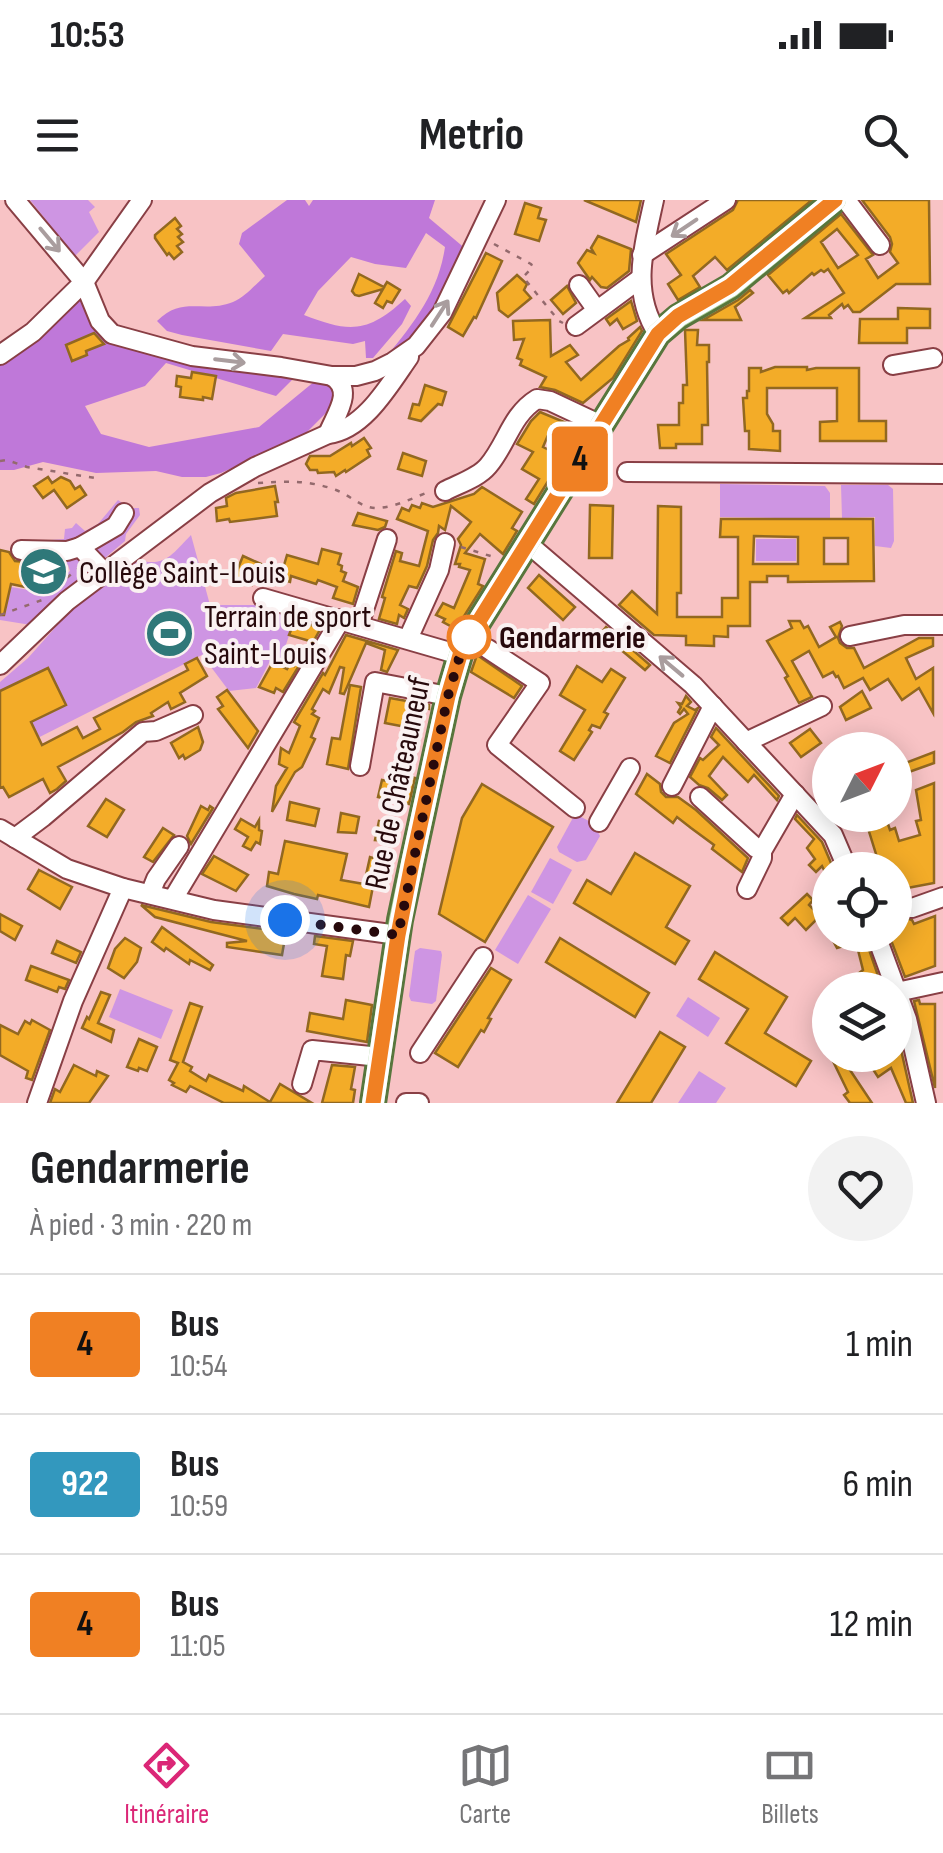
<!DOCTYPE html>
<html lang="fr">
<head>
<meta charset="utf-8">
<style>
	:root { --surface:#fff; --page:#f2f2f2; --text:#202124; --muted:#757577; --line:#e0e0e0; --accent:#db2777 }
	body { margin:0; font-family:"Sofia Sans Condensed",sans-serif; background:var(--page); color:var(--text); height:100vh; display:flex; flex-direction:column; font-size:38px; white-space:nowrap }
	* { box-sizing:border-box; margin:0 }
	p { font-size:32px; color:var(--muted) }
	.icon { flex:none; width:55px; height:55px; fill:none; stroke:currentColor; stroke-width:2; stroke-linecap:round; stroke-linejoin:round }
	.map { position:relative; height:903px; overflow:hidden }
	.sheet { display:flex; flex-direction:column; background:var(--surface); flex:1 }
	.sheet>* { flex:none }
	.badge { padding:0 20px; border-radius:8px; font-size:35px; line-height:65px }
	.needle { width:65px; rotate:48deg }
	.fabs { position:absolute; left:812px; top:532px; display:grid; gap:20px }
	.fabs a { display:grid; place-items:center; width:100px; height:100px; border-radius:50%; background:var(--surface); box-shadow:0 5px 25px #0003; font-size:50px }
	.you { position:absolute; width:50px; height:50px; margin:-25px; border:8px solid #fff; border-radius:50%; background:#1a73e8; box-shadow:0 0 0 15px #1a73e833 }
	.map>.badge { position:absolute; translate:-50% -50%; box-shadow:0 0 0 5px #fff }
	.round { display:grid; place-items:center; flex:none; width:105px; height:105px; border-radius:52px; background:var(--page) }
	.overview { display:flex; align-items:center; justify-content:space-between; height:170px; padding:0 30px }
	h1 { font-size:48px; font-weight:700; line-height:75px }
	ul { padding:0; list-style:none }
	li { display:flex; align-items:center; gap:30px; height:140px; padding:0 30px; border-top:2px solid var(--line) }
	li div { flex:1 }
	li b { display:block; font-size:38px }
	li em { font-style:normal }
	li .badge { min-width:110px; font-weight:700; text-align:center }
	.status { display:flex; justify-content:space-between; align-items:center; height:70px; padding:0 50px; background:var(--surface); direction:ltr }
	.status svg { height:28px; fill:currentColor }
	header { display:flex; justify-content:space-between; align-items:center; height:130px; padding:0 30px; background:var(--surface); font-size:45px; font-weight:700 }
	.menu { display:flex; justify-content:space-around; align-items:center; height:140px; border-top:2px solid var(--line); background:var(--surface); font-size:28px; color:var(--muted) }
	.menu a { display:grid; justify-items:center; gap:5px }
	.menu .on { color:var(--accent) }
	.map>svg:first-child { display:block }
	.green { fill:#ce95e3 }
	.forest { fill:#bf78d9 }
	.building { fill:#f3ac28; stroke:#926820; stroke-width:2.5; fill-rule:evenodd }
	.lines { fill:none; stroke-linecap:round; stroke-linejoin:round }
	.minor-casing { stroke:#893f45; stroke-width:22 }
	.major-casing { stroke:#58763d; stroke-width:28 }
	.path { stroke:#946a6d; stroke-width:2.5; stroke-dasharray:5 8; stroke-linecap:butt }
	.minor { stroke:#fff; stroke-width:18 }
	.major { stroke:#abd09a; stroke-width:22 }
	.oneway { stroke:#a99d9e }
	.line-casing { stroke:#fff; stroke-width:22 }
	.line { stroke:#f08023; stroke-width:15 }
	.walk { stroke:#27090c; stroke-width:10; stroke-dasharray:0 18 }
	.stop-dot { fill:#fff; stroke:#f08023; stroke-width:5 }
	.labels { text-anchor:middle; stroke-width:8; stroke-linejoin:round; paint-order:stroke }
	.poi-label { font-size:32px; fill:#27090c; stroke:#faf1f1; text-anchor:start }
	.stop-label { font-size:32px; font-weight:bold; fill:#27090c; stroke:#faf1f1; text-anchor:start }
	.street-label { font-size:32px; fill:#27090c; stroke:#faf1f1 }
</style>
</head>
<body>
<div class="status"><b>10:53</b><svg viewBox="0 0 49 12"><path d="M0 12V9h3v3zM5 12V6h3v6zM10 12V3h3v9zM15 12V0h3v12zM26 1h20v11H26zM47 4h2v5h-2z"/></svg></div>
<header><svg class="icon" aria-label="menu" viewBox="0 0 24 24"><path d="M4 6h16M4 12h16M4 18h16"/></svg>Metrio<svg class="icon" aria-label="search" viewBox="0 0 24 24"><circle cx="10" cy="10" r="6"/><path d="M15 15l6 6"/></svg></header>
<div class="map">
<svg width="943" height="903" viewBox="0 0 943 903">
	<rect width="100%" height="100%" fill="#f8c3c5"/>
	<!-- green -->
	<g class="green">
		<path d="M30,0H88L95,7L89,12L99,32L75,56Z"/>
		<path d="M720,284L825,286L830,293V319L720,317Z"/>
		<path d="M841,285H888L893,289L894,341L891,348L875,346V317L842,318Z"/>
		<path d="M118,300L129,308H139L140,315L126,334L125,341L47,407L31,425L0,420V410L6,411L11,387L35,391L41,361L46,363L43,377L45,389L70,371L68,365L41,357L37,347L51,340L64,339L65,329L72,328L76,323L85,331L98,324Z"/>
		<path d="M191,335L210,405H268L296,414L280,463L271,459L256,488L229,491L202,455L0,557V482L28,458L70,411L136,359C165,369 173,353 191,335Z"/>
		<rect x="756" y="339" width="40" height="22"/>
		<path d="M575,614L593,623L600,636L586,660L577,662L559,652L557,647Z"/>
		<path d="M550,658L572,670L553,704L531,692Z"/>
		<path d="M528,695L551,709L518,764L495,750Z"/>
		<path d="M420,748L441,751L442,755L436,801L432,804L411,801L409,796L415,751Z"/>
		<path d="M120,789L173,810L161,839L109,817Z"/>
		<path d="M688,797L720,818L708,837L676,816Z"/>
		<path d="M699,871L726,888L716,903H678Z"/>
	</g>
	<!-- forest -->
	<g class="forest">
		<path d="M287,0H305L309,6L313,0H435L429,18L467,50L418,136L381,163C410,128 438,95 445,47L426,33L406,68L375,64L351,57L318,91L304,115C350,133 368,133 405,99L411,106L402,124L373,158H366L365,141L353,144L283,134L271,151L182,135L167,131L157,121C183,95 203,114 233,102C245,97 255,85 265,76L239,44L242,33Z"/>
		<path d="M83,98L109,140L121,146L195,164L295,177L276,196L166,163L145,186L85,206L101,234L149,247L259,227L315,181L334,185L337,195L331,208L303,236L221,273L206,277H182L156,271L96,273L43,262L14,270H0V162L71,102Z"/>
	</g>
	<!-- building -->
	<g class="building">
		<path d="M584,0H641L636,22Z"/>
		<path d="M738,0H812L727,70L715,57L693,76L700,87L678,100L668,84L681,75L666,54L733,10Z"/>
		<path d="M862,0H929L930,84H896L860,112H853L848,105L844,108L842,104L829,115L831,118H805L844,93L828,69L824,72L821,70L814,75L812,73L789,93L787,90L783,93L768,75L841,14L873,55L866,59L878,78L898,63L890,52L892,44L890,37ZM837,29L858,55L838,68L821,42Z"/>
		<path d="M525,3L541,8L538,18L546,20L539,41L515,34Z"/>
		<path d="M175,18L181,26L177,29L182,34L178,37L183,42L177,46L182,52L174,59L169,53L167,55L155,38V35Z"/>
		<path d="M598,36L631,49L629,71L607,88L601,87L592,77L590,80L578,63L587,50L594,53L591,48Z"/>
		<path d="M486,53L502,61L476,118L474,117L463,136L448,127Z"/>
		<path d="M359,74L384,87L387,82L400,90L392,103L387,101L383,108L375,103L383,89L359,96L355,95L352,91Z"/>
		<path d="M517,75L527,84L524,90L531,98L508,117L499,110L497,93Z"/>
		<path d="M567,86L576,103L563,114L551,100Z"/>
		<path d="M750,90L753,93L735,107L741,120H703L738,100Z"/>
		<path d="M631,101L637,121L623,129L617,119L610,125L606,119Z"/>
		<path d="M898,108L930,109V128H907V143H859L860,119H898Z"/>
		<path d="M550,120L551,156L570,145L578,155L566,162L581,180L619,146L629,140L628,138L640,127L642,131L613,178L583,203L555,190L540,187L546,177L520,165L522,160L517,158L524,139L514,140L513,121Z"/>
		<path d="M685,130H698L697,145H709V162H707L708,225H702V244H676V248H660L658,225H679V203H683V185H687Z"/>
		<path d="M94,133L104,144L86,151L87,155L72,161L66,145Z"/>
		<path d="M775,167H807V170L816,168H859V221H886V241H820V222L837,221V188H767V214L773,224V231H780V251L749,249V231H745L743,198H747V191H749V168H761V172Z"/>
		<path d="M192,172L216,176L212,199L203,197V200L180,197L181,187L176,186L177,176L191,178Z"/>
		<path d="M425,185L446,192L442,205L438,204L421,221L409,218L413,204L419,205Z"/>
		<path d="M540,212L581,229L579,232L567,225L564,231L552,226L543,247L563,257L534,304L526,299L539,279L522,269L533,252L517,244L531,221Z"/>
		<path d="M364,238L371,248L367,250L370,256L346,272L345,270L336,276L334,272L318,273L317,270H310L306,264L310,256H330L351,243L352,246Z"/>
		<path d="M403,253L426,261L422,276L398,269Z"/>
		<path d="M48,277L52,283L61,277L70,281L75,289L80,286L86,295L67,308L54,290L43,298L34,286Z"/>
		<path d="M275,286L278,302H275L277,316L230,322L229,319L217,321L216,308L227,306L226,298L236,293Z"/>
		<path d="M482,287L522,312L512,328L517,331L503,354L480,334L465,353L485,359L478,384L483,386L456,429L443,422L445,419L436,415L443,403L454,408L470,370L459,367L460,364H455L461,345L458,339L471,322L451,306L445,330L439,326L438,333L433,340L427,366L417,388L409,386L400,405L408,409L404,418L399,415L397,424L379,419L385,398L382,397L396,351L402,353L400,361L419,366L428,331L397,319L402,308L409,311L412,305L420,308L422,303L433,307L474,294Z"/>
		<path d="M590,305L613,306L612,358H589Z"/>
		<path d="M658,306L681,307V393H677V417H722V398H738V337H720L721,319H873L874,381L788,382V376H767V382H750V426H728V437L714,436V446L686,445V436L654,435L619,405L632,391L657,414ZM754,336L798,337V364H753ZM824,338H848V364H824Z"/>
		<path d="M358,313L387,321L385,327L378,330L353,325Z"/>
		<path d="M322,349L341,354L338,364L342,366L341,371L346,373L343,381L358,387L353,404L333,398L337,387L318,380L316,384L291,376L290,382L280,379L287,355L318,364Z"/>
		<path d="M0,350L9,352L15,361L40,363L35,389L11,384L4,415H0Z"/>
		<path d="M243,356L261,364L252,385L234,378Z"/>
		<path d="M539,375L575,407L563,420L528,388Z"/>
		<path d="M295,420L321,428L313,442L289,435Z"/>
		<path d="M789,421H800L804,428L808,426L819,447L836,437L830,427L840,422L842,426L838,438L840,443L847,448H854L864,468L919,438H933V446L906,458L916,479L933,468V513L919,488L902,500L888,479L870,490L863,478L844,488L838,476L836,477L833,472L823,477L809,451L792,461L812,497L799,503L785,478L788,476L767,441L792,428Z"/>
		<path d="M606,427L650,465L645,470L601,433Z"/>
		<path d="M346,435L398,450L387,472L381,470L385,450L366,443L344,494L340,493L344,468L340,467L329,493L323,489L312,509L315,511L312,514L319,518L311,537L315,539L302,567L295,572L272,612L276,586L287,568L279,564L281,548L289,553L300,526L294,522L323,473L325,475Z"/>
		<path d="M477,455L522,486L514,498L471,472Z"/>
		<path d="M197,458L207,476L180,493L185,502L171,509L168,502L151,513L153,516L136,522L123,532L58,567L66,581L57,589L50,593L43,579L9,597L3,587L0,588V491L48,468L66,505L31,522L42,545L77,527L83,538L100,529L94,518L188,470L185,464Z"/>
		<path d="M298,458L302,461L283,492L276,488L274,493L259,487L273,462L287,469L290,464L294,466Z"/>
		<path d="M577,466L602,482L611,469L625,478L604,512L608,514L600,528L592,525L589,530L592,532L574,560L560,551L585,510L560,495Z"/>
		<path d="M350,485L361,487L348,569L327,564L332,538L340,539Z"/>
		<path d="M227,490L258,531L248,548L218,509L223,506L217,497Z"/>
		<path d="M862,491L871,508L846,520L840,507Z"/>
		<path d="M686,496L691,502L687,506L695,510L698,508L670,563L656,556L674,523L688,514L684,509L680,514L678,512L681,507L678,503L682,504Z"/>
		<path d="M390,498L429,505V509L420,507L417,524L407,522L406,527L385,523Z"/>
		<path d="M198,527L203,542L200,550L185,559L183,555L179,558L171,543Z"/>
		<path d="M716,528L779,596L777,600L754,575L748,582L723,557L709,576L727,595L722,600L708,588L699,585L690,577L700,558L703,560L719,545L711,537Z"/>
		<path d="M810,529L821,543L801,557L790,543Z"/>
		<path d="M934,552V563L895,577V567Z"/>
		<path d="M647,574L660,584L661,592L666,597H678L696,610L748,658L742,672L712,649L714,645L691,628L677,617L673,623L636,594Z"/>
		<path d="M400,575L415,578L409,604L378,597L382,580L398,583Z"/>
		<path d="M934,583V683L902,689L905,698L900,707L903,717L912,720L914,724L935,716V766L905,777L889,735H895V670H881L867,625L870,624L867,615H885L890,630L895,628L899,641L920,635L916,621L921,620L916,590Z"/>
		<path d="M482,584L553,627L485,742L439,714L462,618Z"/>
		<path d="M106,599L124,610L107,637L88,626Z"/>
		<path d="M290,602L319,609L315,626L287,620Z"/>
		<path d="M201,606L208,610L210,606L213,608L191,644L187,636Z"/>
		<path d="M341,613L359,617L356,633L338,632Z"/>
		<path d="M797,615L822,642L834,670H824L822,666L816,672L809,665L815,659L807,648L814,639L795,619Z"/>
		<path d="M241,619L255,627L259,620V630L262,631L260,644L256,642L251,650L243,646L248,637L235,629Z"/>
		<path d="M379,621L397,625L394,641L375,640Z"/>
		<path d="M163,628L174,635L153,662L144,657Z"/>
		<path d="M285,641L347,654L341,680L364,684L370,657L387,662L383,678L375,676L369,707L318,695L317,699L294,694L267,686L269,672L278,674Z"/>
		<path d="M635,653L690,686L666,727L689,741L675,764L574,703L587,680L611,694Z"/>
		<path d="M214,656L248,675L236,691L202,674Z"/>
		<path d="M39,670L72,687L60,709L28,689Z"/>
		<path d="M807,694L813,700L809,705L820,716L806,730L795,718L788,725L781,718Z"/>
		<path d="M141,705L211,722L286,732L282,755L227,747V743L247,741L155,717Z"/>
		<path d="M0,714L22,726L15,740L0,731Z"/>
		<path d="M162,727L213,765L210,770L190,760L189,764L166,748L164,751L152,742Z"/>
		<path d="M830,735H864L883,790H857L850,780L863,770L856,742L837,748Z"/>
		<path d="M315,736L353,741L350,756L346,755L343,779L322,776L327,746L314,744Z"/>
		<path d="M125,738L141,748L137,762L124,778L108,768L115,749Z"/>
		<path d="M560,738L649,793L635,817L546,762Z"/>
		<path d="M57,741L81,752L76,763L52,753Z"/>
		<path d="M715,752L787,797L765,833L811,861L796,886L726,843L748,809L699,779Z"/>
		<path d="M31,766L69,780L65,789L59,787L57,792L26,780Z"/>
		<path d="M491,768L511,780L488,818L491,819L484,832L481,830L458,867L435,853Z"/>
		<path d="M101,792L110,795L98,823L114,830L111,842L82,828L87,817L89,819Z"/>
		<path d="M346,800L372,805L367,842L307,831L310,813L343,819Z"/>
		<path d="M919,800L920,804H935V888L914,801Z"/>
		<path d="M190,803L202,807L183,862L192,867L190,871L206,881L209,875L243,891L244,886L270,902L280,884L312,903H224L190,886L186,892L172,885L174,883L169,880L178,863L170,860Z"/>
		<path d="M32,820L50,830L32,880L26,878L28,871L0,855V825L18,834L25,821L30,824Z"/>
		<path d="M895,823L913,903H906L891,868L878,877L869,863L880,855H895Z"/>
		<path d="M660,832L685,847L651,903H617Z"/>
		<path d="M139,839L157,847L147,871L139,868L138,871L127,867Z"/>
		<path d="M830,855H840L851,865L848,867L872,903H850L844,895L848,892Z"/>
		<path d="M74,865L96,876L97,871L108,876L89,903H50L55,889L60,892Z"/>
		<path d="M332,865L355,867L351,889L355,890L353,903H322Z"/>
	</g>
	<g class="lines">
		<defs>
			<g id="minor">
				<path d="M15,0L84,82L100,121L112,134L192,156L281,167L332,176H356L375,171L393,162L416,146L442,113L496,0"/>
				<path d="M654,0C644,46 630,92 658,134"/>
				<path d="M846,0L880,45"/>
				<path d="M642,55L726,0"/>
				<path d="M579,85L596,109"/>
				<path d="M576,126L641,78"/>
				<path d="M0,155L33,132L84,82L142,0"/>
				<path d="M893,165L933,158"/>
				<path d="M328,234C336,214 355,190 332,176"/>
				<path d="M627,272L943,274"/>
				<path d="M445,291C458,284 478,278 488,266C507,244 511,215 537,199L550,201L601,225"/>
				<path d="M526,342L693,485L833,635L848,670"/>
				<path d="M21,350L67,351L80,347"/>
				<path d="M104,372L80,347L116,326L124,313"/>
				<path d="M263,398L460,455"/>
				<path d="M359,425L387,339"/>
				<path d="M850,436L904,425H943"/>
				<path d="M408,439L439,370L445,343"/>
				<path d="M488,449L540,483L497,545L575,608"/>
				<path d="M0,465L67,401L210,293L255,267L328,234C364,230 390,184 409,157"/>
				<path d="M746,542L822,506"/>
				<path d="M360,566L375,482L448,496"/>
				<path d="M672,586L713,506"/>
				<path d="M700,597L756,648L762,651"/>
				<path d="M599,622L630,568"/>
				<path d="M0,629L67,669L123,688L214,710L398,735"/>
				<path d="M15,638L43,617L143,532L156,531L193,515"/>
				<path d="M747,689L762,658V651L795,594"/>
				<path d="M150,694L156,679L179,646"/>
				<path d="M173,699L341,419"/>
				<path d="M912,708L943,697"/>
				<path d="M876,735L907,819L926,903"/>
				<path d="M897,792L943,782"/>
				<path d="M420,853L483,757"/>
				<path d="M302,884L312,850L380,857"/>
				<path d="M37,903L73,801L123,688"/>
				<path d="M406,903H419"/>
			</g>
			<path id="major" d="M373,903L400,720L412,663L448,496L460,455L469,437L658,134L678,117L730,87L835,0"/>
		</defs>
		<!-- minor casing -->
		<use href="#minor" class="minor-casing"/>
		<!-- major casing -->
		<use href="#major" class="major-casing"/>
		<!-- path -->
		<g class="path">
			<path d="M494,44L531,64L533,67L523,77L559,121L563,123"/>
			<path d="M0,261L7,260L27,267L95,278"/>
			<path d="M590,279L611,273"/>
			<path d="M258,283C285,281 309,280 336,290C350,295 362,309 378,308C396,307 415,297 431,291"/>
			<path d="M461,347L497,358"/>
			<path d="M0,415L42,400L77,369"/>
		</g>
		<!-- minor -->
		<use href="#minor" class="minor"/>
		<!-- major -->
		<use href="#major" class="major"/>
	</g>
	<!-- one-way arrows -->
	<defs><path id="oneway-shaft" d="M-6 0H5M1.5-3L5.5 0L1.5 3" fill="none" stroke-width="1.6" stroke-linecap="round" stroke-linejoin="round" transform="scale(2.5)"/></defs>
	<g class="oneway">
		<use href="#oneway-shaft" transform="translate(684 28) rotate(146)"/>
		<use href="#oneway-shaft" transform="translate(50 40) rotate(50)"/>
		<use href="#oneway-shaft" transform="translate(440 113) rotate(-57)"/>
		<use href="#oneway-shaft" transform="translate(230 161) rotate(7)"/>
		<use href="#oneway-shaft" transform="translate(671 466) rotate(-140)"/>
	</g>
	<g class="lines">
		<defs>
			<path id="line" d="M373,903L398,735L412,663L448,496L460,455L469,437L658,134L678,116L730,86L835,0"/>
		</defs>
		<!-- line casing -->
		<use href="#line" class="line-casing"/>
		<!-- line -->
		<use href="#line" class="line"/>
		<!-- walk -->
		<path class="walk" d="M285,720L398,735L448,496L460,455L469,437"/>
	</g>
	<!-- icons -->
	<defs>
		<symbol id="school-disc" viewBox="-11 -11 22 22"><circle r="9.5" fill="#2f7879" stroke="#faf1f1"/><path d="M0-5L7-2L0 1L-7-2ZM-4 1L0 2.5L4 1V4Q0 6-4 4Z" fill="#fff"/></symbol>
		<symbol id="stadium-disc" viewBox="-11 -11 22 22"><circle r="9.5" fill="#2f7879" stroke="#faf1f1"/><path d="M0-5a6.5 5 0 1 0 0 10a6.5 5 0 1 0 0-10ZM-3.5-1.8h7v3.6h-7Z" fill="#fff"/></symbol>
	</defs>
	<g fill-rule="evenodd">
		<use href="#school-disc" x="16" y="344" width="55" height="55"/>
		<use href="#stadium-disc" x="142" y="406" width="55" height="55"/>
	</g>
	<!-- markers -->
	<circle class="stop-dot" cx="469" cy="437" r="20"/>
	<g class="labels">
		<!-- poi labels -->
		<g class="poi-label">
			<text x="79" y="383">Collège Saint-Louis</text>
			<text x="204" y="427">Terrain de sport<tspan x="204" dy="37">Saint-Louis</tspan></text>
		</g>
		<!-- stop labels -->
		<g class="stop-label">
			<text x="499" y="448">Gendarmerie</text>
		</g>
		<!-- street labels -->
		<g class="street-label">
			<text transform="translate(397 583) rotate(-78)" y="11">Rue de Châteauneuf</text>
		</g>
	</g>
</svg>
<div class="fabs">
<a><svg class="needle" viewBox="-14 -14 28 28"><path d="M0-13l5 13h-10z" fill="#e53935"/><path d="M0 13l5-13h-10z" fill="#757577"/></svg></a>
<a><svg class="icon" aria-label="locate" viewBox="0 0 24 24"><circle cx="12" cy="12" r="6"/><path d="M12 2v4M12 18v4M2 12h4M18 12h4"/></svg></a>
<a><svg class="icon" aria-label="layers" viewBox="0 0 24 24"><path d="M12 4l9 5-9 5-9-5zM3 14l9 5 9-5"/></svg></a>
</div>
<div class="you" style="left:285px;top:720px"></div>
<b class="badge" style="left:580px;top:259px;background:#f08023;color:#111">4</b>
</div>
<section class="sheet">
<div class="overview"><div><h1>Gendarmerie</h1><p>À pied · 3 min · 220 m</p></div><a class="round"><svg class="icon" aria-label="heart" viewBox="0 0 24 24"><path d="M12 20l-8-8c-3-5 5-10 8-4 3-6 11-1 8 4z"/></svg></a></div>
<ul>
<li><span class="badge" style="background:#f08023;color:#111">4</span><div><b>Bus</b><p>10:54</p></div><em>1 min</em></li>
<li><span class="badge" style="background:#3398be;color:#fff">922</span><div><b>Bus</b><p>10:59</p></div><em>6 min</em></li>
<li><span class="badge" style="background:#f08023;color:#111">4</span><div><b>Bus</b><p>11:05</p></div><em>12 min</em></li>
</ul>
</section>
<nav class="menu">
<a class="on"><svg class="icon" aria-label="directions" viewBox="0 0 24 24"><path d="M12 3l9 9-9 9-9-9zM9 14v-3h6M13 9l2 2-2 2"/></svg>Itinéraire</a>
<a><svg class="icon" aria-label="map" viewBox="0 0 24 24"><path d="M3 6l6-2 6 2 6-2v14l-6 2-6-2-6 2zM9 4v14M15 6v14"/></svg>Carte</a>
<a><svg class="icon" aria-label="tickets" viewBox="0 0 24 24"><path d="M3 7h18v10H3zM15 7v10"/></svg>Billets</a>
</nav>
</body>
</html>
